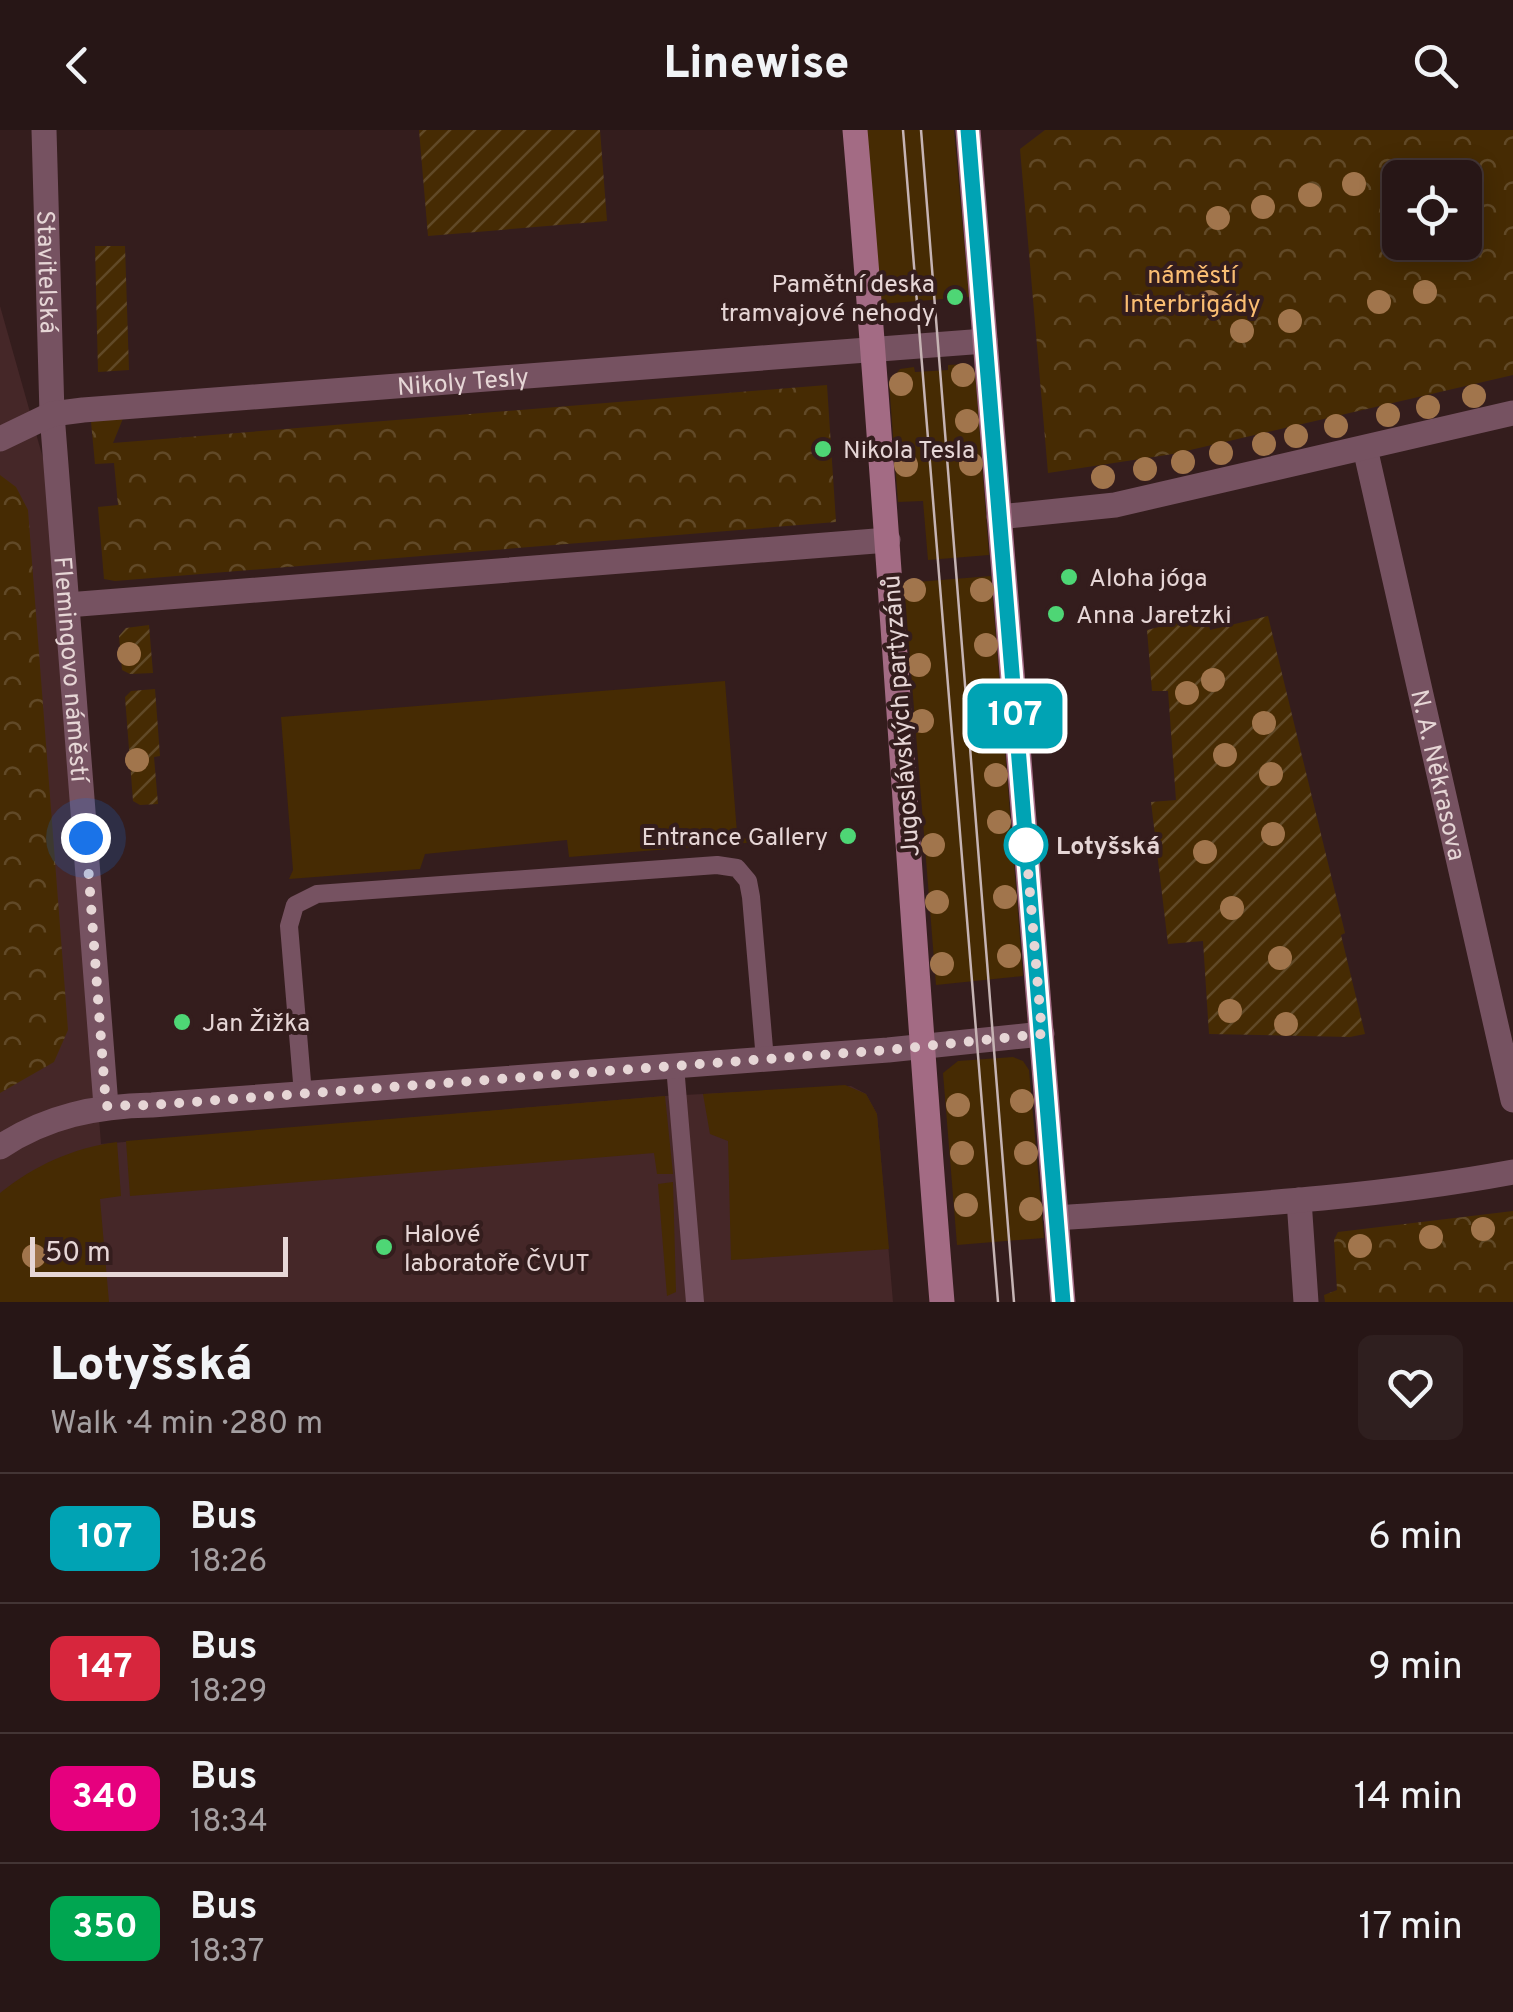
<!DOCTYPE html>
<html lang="en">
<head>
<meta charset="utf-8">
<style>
	:root { --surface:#271616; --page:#2f1f1f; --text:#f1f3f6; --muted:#a49fa1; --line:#433535 }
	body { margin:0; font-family:Overpass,sans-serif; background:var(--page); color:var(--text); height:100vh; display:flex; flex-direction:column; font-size:38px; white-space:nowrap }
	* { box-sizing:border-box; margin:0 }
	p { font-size:32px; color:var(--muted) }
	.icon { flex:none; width:55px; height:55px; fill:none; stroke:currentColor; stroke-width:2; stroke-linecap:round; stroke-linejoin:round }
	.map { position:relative; height:1172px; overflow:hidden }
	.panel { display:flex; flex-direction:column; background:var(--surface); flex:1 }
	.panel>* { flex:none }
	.badge { padding:0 20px; border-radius:15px; font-size:35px; line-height:65px }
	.tools { position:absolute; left:1382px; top:30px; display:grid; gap:20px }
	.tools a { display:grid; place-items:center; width:100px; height:100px; border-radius:15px; background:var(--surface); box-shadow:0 5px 25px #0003,0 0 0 2px var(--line); font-size:50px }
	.scale { position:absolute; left:30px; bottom:25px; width:258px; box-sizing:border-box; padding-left:10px; border:5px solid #e6d6d6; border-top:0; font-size:28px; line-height:35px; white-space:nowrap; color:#e6d6d6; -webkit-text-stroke:8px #341d1d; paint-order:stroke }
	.you { position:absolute; width:50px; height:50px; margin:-25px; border:8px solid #fff; border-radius:50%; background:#1a73e8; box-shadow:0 0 0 15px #1a73e833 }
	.map>.badge { position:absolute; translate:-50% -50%; box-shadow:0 0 0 5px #fff }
	.round { display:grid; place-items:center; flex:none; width:105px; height:105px; border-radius:15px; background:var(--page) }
	.headline { display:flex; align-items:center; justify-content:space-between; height:170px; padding:0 50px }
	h1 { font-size:48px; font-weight:800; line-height:75px }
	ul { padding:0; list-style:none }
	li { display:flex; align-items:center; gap:30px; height:130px; padding:0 50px; border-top:2px solid var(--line) }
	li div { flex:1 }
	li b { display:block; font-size:38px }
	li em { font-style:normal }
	li .badge { min-width:110px; font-weight:700; text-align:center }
	header { display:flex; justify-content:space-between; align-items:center; height:130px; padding:0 50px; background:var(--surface); font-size:45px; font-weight:800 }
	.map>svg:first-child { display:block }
	.built { fill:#452728 }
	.grass { fill:#462b03 }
	.park { fill:url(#park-crowns); fill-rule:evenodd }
	.garden { fill:url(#garden-furrows) }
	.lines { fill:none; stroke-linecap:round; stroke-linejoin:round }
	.lane { stroke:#765261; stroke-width:18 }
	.street { stroke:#765261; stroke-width:25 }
	.secondary { stroke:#a36b84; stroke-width:25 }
	.tram { stroke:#c6b4b4; stroke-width:2.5 }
	.tree { fill:#a1754c }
	.line-casing { stroke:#fff; stroke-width:22 }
	.line { stroke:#00a3b4; stroke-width:15 }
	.walk { stroke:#e6d6d6; stroke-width:10; stroke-dasharray:0 18 }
	.poi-dot { fill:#4ed675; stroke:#341d1d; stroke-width:4 }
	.stop-dot { fill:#fff; stroke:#00a3b4; stroke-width:5 }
	.labels { text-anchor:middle; stroke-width:8; stroke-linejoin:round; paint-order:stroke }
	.street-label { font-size:25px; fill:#e6d6d6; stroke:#341d1d }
	.park-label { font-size:25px; fill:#fabd72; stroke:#341d1d }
	.poi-label { font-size:25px; fill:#e6d6d6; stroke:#341d1d; text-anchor:start }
	.stop-label { font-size:25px; font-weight:bold; fill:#e6d6d6; stroke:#341d1d; text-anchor:start }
</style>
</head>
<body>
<header><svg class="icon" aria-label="back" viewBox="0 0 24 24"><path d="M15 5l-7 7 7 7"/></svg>Linewise<svg class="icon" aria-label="search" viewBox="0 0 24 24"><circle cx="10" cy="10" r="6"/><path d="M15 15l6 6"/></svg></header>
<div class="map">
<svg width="1513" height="1172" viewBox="0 0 1513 1172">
	<defs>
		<pattern id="park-crowns" width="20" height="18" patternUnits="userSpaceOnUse" patternTransform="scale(2.5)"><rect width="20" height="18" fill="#462b03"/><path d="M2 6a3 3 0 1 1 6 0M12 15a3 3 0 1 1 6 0" fill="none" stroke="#614927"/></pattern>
		<pattern id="garden-furrows" width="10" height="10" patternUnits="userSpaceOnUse" patternTransform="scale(2.5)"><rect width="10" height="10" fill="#462b03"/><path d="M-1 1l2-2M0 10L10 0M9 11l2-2" fill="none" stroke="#614927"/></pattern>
	</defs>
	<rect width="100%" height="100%" fill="#341d1d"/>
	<!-- built -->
	<path class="built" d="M0,176L50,353L101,1014L665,966L851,956L866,964L877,984L893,1172H0Z"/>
	<!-- grass -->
	<g class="grass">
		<path d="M867,0H954L969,167L880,174Z"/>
		<path d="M965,234L975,243L989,425L928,430L923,371L898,372L889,252L900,239L914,237L915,242L948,240V235Z"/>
		<path d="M991,446L1023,846L936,855L904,453Z"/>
		<path d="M725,551L737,703L741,708L758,709V712L569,727L567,710L425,724L420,739L289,749L293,740L281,587Z"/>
		<path d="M1013,927L1023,931L1029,940L1044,1108L957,1115L943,943L958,931Z"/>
		<path d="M845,955L866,964L877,984L889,1119L731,1130L728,1011L710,1004L703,964Z"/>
		<path d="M665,966L673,1044H657L654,1023L130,1066L126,1011Z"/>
		<path d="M117,1012L121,1066L100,1069L109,1172H0V1063C35,1035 73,1018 117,1012Z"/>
		<path d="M673,1052L676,1162L667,1166L658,1054Z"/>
	</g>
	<!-- park -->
	<g class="park">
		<path d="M1045,0H1513V245L1173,324L1048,343L1020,19ZM1400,48H1465V112H1400Z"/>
		<path d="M827,255L836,392L115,451L104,449L98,377L118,375L114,333L95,334L91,292L124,286L113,313Z"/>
		<path d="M0,345L16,357L28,380L68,900L54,932L0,963Z"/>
		<path d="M1513,1081V1172H1325L1324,1165L1337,1160L1334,1110L1338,1102Z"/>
	</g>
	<!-- garden -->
	<g class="garden">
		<path d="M419,0H600L607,91L428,106Z"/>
		<path d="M95,116H125L129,240L98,242Z"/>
		<path d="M1207,485L1210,500L1268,486L1345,803L1341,805L1365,904L1350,907L1209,904L1203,811L1168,814L1151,672L1176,670L1168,561H1152L1147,500Z"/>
		<path d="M149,495L153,543L130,544L122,540L119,506L126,498Z"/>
		<path d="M155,559L160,626L154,627L158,674L140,675L133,671L125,567L131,561Z"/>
	</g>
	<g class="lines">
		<!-- lane -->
		<g class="lane">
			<path d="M675,936L695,1172"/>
			<path d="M303,964L289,796L295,775L317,764L717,735L737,738L748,751L751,767L765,930"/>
		</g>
		<!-- street -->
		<g class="street">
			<path id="s1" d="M44,0L52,284L106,976"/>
			<path id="s2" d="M0,309L52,284L83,280L985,211"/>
			<path id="s3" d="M1365,318L1513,970"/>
			<path d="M999,387L1115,375L1513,283"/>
			<path d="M67,475L888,410"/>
			<path d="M0,1017C47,986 96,976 152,975L888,920L1042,904"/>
			<path d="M1299,1070L1306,1172"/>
			<path d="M1056,1088C1209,1077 1363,1070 1513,1042"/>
		</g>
		<!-- secondary -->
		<g class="secondary">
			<path d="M855,0C889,390 910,782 942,1172"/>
			<path d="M968,0L1063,1172"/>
		</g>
		<!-- tram -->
		<g class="tram">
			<path d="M903,0L998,1172"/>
			<path d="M921,0L1014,1172"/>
		</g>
	</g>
	<!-- trees -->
	<g class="tree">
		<circle cx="1354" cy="54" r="12"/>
		<circle cx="1310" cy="65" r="12"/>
		<circle cx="1263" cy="77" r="12"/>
		<circle cx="1218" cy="88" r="12"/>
		<circle cx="1425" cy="162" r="12"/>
		<circle cx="1209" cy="172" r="12"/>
		<circle cx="1379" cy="172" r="12"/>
		<circle cx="1290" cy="191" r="12"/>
		<circle cx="1242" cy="201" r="12"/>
		<circle cx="963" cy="245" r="12"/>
		<circle cx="901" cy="254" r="12"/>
		<circle cx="1474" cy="266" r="12"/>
		<circle cx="1428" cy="277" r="12"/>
		<circle cx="1388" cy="285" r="12"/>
		<circle cx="967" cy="291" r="12"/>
		<circle cx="1336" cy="296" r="12"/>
		<circle cx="1296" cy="306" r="12"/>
		<circle cx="1264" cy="314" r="12"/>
		<circle cx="1221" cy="323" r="12"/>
		<circle cx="1183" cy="332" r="12"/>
		<circle cx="971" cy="334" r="12"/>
		<circle cx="906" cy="335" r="12"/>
		<circle cx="1145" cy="339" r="12"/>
		<circle cx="1103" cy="347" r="12"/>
		<circle cx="914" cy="460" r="12"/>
		<circle cx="982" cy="460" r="12"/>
		<circle cx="986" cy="515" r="12"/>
		<circle cx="129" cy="524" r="12"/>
		<circle cx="919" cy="535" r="12"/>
		<circle cx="1213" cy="550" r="12"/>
		<circle cx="1187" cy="563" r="12"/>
		<circle cx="991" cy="577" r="12"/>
		<circle cx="922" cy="591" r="12"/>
		<circle cx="1264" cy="593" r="12"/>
		<circle cx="1225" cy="625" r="12"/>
		<circle cx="137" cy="630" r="12"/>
		<circle cx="1271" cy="644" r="12"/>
		<circle cx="996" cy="645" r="12"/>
		<circle cx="999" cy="692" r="12"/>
		<circle cx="1273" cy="704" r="12"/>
		<circle cx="933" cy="715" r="12"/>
		<circle cx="1205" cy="722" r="12"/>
		<circle cx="1005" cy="767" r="12"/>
		<circle cx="937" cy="772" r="12"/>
		<circle cx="1232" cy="778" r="12"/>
		<circle cx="1009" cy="826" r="12"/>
		<circle cx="1280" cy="828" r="12"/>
		<circle cx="942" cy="834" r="12"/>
		<circle cx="1230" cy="881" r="12"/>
		<circle cx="1286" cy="894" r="12"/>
		<circle cx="1022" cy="971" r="12"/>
		<circle cx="958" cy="975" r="12"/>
		<circle cx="962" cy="1023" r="12"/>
		<circle cx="1026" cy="1023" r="12"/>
		<circle cx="966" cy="1075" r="12"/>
		<circle cx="1031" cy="1079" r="12"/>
		<circle cx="1483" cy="1099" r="12"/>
		<circle cx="1431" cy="1107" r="12"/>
		<circle cx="1360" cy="1116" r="12"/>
		<circle cx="34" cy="1126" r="12"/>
	</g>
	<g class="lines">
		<defs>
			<path id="line" d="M968,0L1063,1172"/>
		</defs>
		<!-- line casing -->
		<use href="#line" class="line-casing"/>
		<!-- line -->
		<use href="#line" class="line"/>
		<!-- walk -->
		<path class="walk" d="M86,708L106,976L152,975L888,920L1042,904L1025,705L1026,715"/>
	</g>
	<!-- markers -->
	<g class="poi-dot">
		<circle cx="955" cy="167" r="10"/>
		<circle cx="823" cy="319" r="10"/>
		<circle cx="1069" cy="447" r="10"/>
		<circle cx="1056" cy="484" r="10"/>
		<circle cx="848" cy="706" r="10"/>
		<circle cx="182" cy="892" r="10"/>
		<circle cx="384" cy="1117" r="10"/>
	</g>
	<circle class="stop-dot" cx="1026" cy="715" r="20"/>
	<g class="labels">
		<!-- street labels -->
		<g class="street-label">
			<text dy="9" stroke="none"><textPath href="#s1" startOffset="142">Stavitelská</textPath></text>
			<text dy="9" stroke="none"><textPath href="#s2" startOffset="470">Nikoly Tesly</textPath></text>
			<text dy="9" stroke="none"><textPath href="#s1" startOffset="540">Flemingovo náměstí</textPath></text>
			<text transform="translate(900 586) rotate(-94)" y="9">Jugoslávských partyzánů</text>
			<text dy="9" stroke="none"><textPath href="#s3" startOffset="335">N. A. Někrasova</textPath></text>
		</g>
		<!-- park labels -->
		<g class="park-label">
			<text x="1192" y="153">náměstí<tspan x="1192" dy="29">Interbrigády</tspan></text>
		</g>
		<!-- poi labels -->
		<g class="poi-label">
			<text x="935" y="162" text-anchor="end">Pamětní deska<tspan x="935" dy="29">tramvajové nehody</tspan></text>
			<text x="843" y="328">Nikola Tesla</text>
			<text x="1089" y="456">Aloha jóga</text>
			<text x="1076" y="493">Anna Jaretzki</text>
			<text x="828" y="715" text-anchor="end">Entrance Gallery</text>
			<text x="202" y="901">Jan Žižka</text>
			<text x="404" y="1112">Halové<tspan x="404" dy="29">laboratoře ČVUT</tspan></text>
		</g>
		<!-- stop labels -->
		<g class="stop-label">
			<text x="1056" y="724">Lotyšská</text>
		</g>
	</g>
</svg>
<div class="tools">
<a><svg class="icon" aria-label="locate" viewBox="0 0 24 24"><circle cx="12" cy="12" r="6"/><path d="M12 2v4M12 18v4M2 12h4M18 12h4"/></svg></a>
</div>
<div class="scale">50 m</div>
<div class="you" style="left:86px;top:708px"></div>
<b class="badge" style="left:1015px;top:586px;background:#00a3b4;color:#fff">107</b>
</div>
<section class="panel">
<div class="headline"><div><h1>Lotyšská</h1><p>Walk · 4 min · 280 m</p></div><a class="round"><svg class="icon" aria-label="heart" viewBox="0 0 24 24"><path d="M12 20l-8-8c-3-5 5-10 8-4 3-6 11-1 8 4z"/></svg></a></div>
<ul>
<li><span class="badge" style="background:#00a3b4;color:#fff">107</span><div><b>Bus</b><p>18:26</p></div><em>6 min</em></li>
<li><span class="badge" style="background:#d7263d;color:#fff">147</span><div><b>Bus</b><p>18:29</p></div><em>9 min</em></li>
<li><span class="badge" style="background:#e6007e;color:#fff">340</span><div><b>Bus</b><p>18:34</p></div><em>14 min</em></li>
<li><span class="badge" style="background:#00a651;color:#fff">350</span><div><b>Bus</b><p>18:37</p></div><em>17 min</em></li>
</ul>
</section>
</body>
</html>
